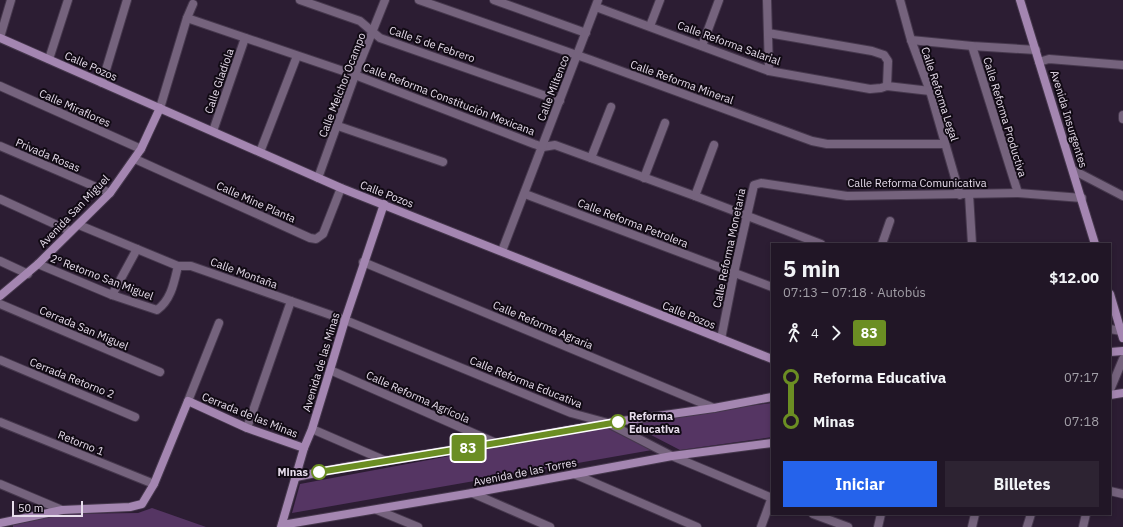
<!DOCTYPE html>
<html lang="es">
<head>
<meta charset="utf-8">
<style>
	:root { --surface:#211626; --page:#2d2332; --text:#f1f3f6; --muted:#a29fa7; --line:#3e3543; --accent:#2563eb }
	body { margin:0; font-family:"IBM Plex Sans",sans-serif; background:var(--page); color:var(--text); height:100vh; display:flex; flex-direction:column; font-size:15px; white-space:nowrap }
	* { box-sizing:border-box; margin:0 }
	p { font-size:13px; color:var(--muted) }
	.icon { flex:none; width:22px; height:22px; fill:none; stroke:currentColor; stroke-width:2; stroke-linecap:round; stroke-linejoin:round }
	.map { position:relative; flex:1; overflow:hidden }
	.panel { position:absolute; left:771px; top:243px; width:340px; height:272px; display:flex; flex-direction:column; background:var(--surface); border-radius:0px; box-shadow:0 2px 6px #0003,0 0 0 1px var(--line) }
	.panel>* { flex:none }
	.badge { padding:0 8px; border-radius:3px; font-size:14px; line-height:26px }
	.scale { position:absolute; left:12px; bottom:10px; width:71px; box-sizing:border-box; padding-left:4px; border:2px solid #e7ddec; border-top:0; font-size:11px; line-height:14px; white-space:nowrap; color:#e7ddec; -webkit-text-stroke:3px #110a14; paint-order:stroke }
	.map>.badge { position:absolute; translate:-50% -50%; box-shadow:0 0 0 2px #fff }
	.legs { display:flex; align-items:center; gap:6px; height:44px; padding:0 12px; font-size:13px }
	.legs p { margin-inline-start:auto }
	.summary { display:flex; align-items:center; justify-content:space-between; height:68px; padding:0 12px }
	h1 { font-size:22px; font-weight:700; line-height:30px }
	.action { display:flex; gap:8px; margin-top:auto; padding:8px 12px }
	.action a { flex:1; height:46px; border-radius:0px; background:var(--accent); color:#fff; font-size:16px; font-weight:700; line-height:46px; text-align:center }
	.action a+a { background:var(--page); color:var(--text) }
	ul { padding:0 12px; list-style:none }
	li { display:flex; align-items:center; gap:14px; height:44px; font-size:15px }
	li i { display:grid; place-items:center; width:6px; height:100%; margin:0 5px; background:currentColor }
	li i::after { content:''; width:10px; height:10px; margin:-5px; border:3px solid; border-radius:50%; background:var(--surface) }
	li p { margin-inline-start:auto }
	li:first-child i { background:linear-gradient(#0000 50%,currentColor 0) }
	li:last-child i { background:linear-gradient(currentColor 50%,#0000 0) }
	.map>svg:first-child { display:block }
	.green { fill:#553563 }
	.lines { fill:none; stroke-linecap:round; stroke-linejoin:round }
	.street-casing { stroke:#46384d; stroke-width:10 }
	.secondary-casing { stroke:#46384d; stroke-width:10 }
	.street { stroke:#75637d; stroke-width:8 }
	.secondary { stroke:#a486b1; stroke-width:8 }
	.line-1-casing { stroke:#fff; stroke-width:9 }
	.line-1 { stroke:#6b8e23; stroke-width:6 }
	.stop-1-dot { fill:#fff; stroke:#6b8e23; stroke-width:2 }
	.labels { text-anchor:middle; stroke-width:4; stroke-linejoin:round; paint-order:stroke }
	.street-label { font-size:11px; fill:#e7ddec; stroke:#110a14 }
	.stop-label { font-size:11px; font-weight:bold; fill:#e7ddec; stroke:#110a14; text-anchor:start }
</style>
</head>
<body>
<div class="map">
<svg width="1123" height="527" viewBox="0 0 1123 527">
	<rect width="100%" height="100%" fill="#2c1d33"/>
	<!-- green -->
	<g class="green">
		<path d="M772,403V437L680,450L626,422Z"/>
		<path d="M605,427L652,450L292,513L300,484Z"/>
		<path d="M152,508L206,527H13V522L55,514L138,513Z"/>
	</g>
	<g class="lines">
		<defs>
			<g id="street">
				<path d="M300,0L360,21L380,38L560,101"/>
				<path d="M419,0L591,60L812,141L827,144H945"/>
				<path d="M494,0L586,33"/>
				<path d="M767,0L769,71"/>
				<path d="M900,0L911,40L930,91L960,195"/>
				<path d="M596,7L769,71L870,89L881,88L887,86L930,91"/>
				<path d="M187,18L355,75L534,144L543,147L555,145L695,196L821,244"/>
				<path d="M650,26L660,0"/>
				<path d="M768,33L872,51L884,55L888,61L887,86"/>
				<path d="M0,37L11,0"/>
				<path d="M911,40L972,46L1036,50"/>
				<path d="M702,46L719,0"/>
				<path d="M972,46L1018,193"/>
				<path d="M49,59L68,0"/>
				<path d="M1039,62L1049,59L1123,65"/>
				<path d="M102,83L127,0"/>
				<path d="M0,86L141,149"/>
				<path d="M160,108L187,18L193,4"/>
				<path d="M1123,115V119"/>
				<path d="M338,126L443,162"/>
				<path d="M213,131L245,38"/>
				<path d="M0,146L110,193"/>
				<path d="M260,152L297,56"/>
				<path d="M591,158L611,107"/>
				<path d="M135,159L310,238L316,239L323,234L341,188"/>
				<path d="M1073,170L1123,196"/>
				<path d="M318,178L355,75L385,0"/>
				<path d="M644,178L665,123"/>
				<path d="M525,194L772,287"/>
				<path d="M969,194L972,244"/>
				<path d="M695,196L714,145"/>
				<path d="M0,199L70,231"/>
				<path d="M79,225L178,266"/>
				<path d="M882,244L890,221"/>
				<path d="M502,251L598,0"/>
				<path d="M0,261L28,274"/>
				<path d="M363,262L714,408"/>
				<path d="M38,264L112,295L157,310C171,300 174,283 178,266H191L345,320L571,413L608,423L672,456L772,498"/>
				<path d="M112,295L137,249"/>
				<path d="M0,304L160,372"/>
				<path d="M1110,329L1121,331"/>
				<path d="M721,339L734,273L754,185L761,183L847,196L1018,193L1082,198"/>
				<path d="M0,360L135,417"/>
				<path d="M330,370L496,443"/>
				<path d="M1110,390L1123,359"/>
				<path d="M188,401L219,323"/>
				<path d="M0,422L154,484"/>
				<path d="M247,428L291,301"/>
				<path d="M312,429L386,461"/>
				<path d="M574,474L697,527"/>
				<path d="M0,484L62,510"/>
				<path d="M1110,491L1123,494"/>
				<path d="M472,493L550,527"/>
				<path d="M377,510L418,527"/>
				<path d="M813,514L848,527"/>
				<path d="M761,527L772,497"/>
				<path d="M878,527L881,514"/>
				<path d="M972,527L975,514"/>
				<path d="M1027,527L1031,514"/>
				<path d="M1083,527L1086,514"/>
			</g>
			<g id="secondary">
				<path d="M1020,0L1095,244"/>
				<path d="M0,38L341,188L772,359"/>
				<path d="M1110,294L1123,338"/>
				<path d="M0,296L38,264L110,193L141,149L160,108"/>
				<path d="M1110,352L1123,351"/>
				<path d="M1110,395L1123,393"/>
				<path d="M296,477L345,467L496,443L608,423L714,408L772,397"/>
				<path d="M0,523L62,510L130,507L142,504L154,484L188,401L247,428L304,448"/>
				<path d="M282,525L472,493L672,456L772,443"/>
				<path d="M281,527L304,448L312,429L330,370L345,320L384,204"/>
			</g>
		</defs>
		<!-- street casing -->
		<use href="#street" class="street-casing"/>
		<!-- secondary casing -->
		<use href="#secondary" class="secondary-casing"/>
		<!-- street -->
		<use href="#street" class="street"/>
		<!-- secondary -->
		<use href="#secondary" class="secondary"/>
	</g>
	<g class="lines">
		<defs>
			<path id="line-1" d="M319,472L496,443L618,422"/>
		</defs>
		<!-- line-1 casing -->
		<use href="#line-1" class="line-1-casing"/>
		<!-- line-1 -->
		<use href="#line-1" class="line-1"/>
	</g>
	<!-- markers -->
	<g class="stop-1-dot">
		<circle cx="618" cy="422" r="7"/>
		<circle cx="319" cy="472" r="7"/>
	</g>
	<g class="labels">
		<!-- street labels -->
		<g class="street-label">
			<text transform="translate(729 43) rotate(20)" y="4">Calle Reforma Salarial</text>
			<text transform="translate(432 44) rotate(19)" y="4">Calle 5 de Febrero</text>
			<text transform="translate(91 66) rotate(24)" y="4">Calle Pozos</text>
			<text transform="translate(219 81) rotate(-71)" y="4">Calle Gladiola</text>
			<text transform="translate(682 82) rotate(20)" y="4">Calle Reforma Mineral</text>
			<text transform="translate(342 85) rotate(-69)" y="4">Calle Melchor Ocampo</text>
			<text transform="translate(553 88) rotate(-69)" y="4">Calle Miltenco</text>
			<text transform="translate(940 94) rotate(72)" y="4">Calle Reforma Legal</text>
			<text transform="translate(449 99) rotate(21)" y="4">Calle Reforma Constitución Mexicana</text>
			<text transform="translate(75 108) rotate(24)" y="4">Calle Miraflores</text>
			<text transform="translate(1005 117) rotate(73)" y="4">Calle Reforma Productiva</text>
			<text transform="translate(1069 119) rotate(73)" y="4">Avenida Insurgentes</text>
			<text transform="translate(48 155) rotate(23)" y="4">Privada Rosas</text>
			<text x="917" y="187">Calle Reforma Comunicativa</text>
			<text transform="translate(387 194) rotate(21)" y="4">Calle Pozos</text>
			<text transform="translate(256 202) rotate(24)" y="4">Calle Mine Planta</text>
			<text transform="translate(74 211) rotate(-46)" y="4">Avenida San Miguel</text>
			<text transform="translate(633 223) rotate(21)" y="4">Calle Reforma Petrolera</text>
			<text transform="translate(729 248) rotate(-78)" y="4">Calle Reforma Monetaria</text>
			<text transform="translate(244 273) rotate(20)" y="4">Calle Montaña</text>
			<text transform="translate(102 277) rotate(21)" y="4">2º Retorno San Miguel</text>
			<text transform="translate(689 315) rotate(22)" y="4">Calle Pozos</text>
			<text transform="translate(543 325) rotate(23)" y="4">Calle Reforma Agraria</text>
			<text transform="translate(84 328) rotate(23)" y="4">Cerrada San Miguel</text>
			<text transform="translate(321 362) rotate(-73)" y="4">Avenida de las Minas</text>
			<text transform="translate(72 378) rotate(22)" y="4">Cerrada Retorno 2</text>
			<text transform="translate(526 382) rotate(22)" y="4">Calle Reforma Educativa</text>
			<text transform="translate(418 397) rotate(24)" y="4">Calle Reforma Agrícola</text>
			<text transform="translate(250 415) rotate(22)" y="4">Cerrada de las Minas</text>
			<text transform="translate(81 443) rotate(22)" y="4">Retorno 1</text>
			<text transform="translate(525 472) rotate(-11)" y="4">Avenida de las Torres</text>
		</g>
		<!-- stop labels -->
		<g class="stop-label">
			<text x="629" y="420">Reforma<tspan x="629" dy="13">Educativa</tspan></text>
			<text x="308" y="476" text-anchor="end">Minas</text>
		</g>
	</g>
</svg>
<div class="scale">50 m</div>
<b class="badge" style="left:468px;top:448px;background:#6b8e23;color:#fff">83</b>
<section class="panel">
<div class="summary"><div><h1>5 min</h1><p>07:13 – 07:18 · Autobús</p></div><b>$12.00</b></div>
<div class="legs"><svg class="icon" aria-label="walk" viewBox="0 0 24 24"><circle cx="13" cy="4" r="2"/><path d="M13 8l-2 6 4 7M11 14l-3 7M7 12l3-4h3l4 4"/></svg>4<svg class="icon" aria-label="forward" viewBox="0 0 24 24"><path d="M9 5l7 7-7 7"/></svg><b class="badge" style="background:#6b8e23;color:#fff">83</b></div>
<ul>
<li><i style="color:#6b8e23"></i><b>Reforma Educativa</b><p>07:17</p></li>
<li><i style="color:#6b8e23"></i><b>Minas</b><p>07:18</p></li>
</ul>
<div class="action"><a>Iniciar</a><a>Billetes</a></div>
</section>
</div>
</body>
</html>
